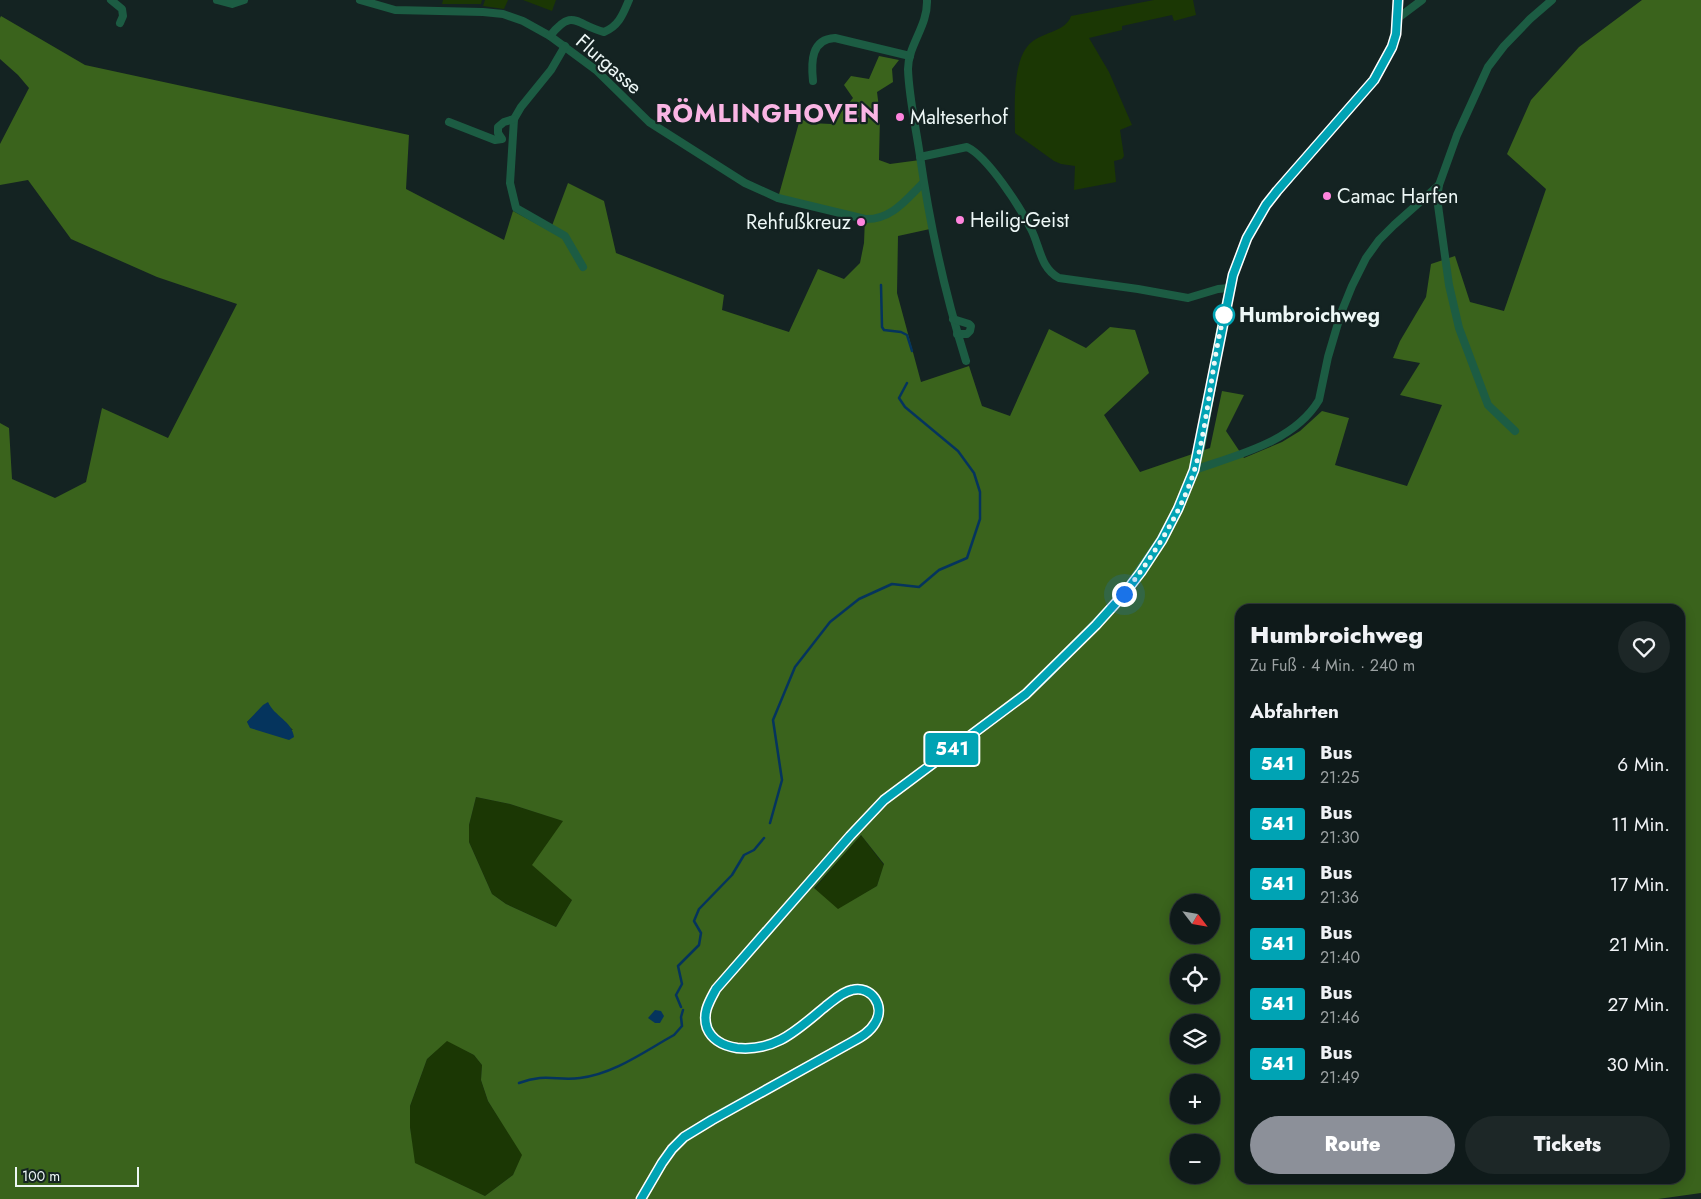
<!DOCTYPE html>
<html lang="de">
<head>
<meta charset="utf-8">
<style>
	:root { --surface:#0f1a1a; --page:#1d2727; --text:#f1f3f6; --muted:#9ba1a2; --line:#2f3839; --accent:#8c9099 }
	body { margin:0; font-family:Jost,sans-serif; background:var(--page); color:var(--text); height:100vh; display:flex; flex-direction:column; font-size:19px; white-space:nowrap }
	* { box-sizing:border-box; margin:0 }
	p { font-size:16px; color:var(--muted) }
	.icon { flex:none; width:28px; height:28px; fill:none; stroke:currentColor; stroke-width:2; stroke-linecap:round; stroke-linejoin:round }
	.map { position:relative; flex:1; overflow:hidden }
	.drawer { position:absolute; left:1235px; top:604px; width:450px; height:580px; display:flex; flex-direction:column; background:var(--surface); border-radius:15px; box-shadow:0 2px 12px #0003,0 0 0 1px var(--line) }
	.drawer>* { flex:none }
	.badge { padding:0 10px; border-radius:4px; font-size:18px; line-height:32px }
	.needle { width:32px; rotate:121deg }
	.tools { position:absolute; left:1170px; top:894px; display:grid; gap:10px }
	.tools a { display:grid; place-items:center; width:50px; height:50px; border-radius:50%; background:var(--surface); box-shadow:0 2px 12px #0003,0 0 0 1px var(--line); font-size:25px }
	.scale { position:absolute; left:15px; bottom:12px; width:124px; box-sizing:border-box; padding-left:5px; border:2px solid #edf7f6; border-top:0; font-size:14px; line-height:18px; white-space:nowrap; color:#edf7f6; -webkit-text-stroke:4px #142322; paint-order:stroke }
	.you { position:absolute; width:25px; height:25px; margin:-12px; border:4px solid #fff; border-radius:50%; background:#1a73e8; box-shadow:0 0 0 8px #1a73e833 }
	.map>.badge { position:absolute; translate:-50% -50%; box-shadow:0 0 0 2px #fff }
	h2 { padding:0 15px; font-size:19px; line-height:45px }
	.round { display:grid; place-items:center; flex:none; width:52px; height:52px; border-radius:26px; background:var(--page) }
	.headline { display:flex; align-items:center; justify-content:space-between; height:85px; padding:0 15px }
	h1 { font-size:24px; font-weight:800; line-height:38px }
	.cta { display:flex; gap:10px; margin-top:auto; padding:10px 15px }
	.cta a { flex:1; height:58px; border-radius:30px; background:var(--accent); color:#fff; font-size:20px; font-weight:800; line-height:58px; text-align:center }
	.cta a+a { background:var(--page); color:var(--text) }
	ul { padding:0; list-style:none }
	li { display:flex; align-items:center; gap:15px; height:60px; padding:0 15px }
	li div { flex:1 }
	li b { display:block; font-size:19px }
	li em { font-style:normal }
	li .badge { min-width:55px; font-weight:700; text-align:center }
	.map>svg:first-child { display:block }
	.green { fill:#1b3704 }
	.forest { fill:#3a631c; fill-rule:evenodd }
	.water { fill:#05345d }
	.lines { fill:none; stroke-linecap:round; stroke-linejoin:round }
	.stream { stroke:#05345d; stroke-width:2.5 }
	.street { stroke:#1c5c43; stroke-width:8 }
	.secondary { stroke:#2a7a5b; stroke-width:10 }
	.line-casing { stroke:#fff; stroke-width:11 }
	.line { stroke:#00a3b4; stroke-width:8 }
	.walk { stroke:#edf7f6; stroke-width:5; stroke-dasharray:0 9 }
	.poi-dot { fill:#ff85de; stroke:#142322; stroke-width:2 }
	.stop-dot { fill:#fff; stroke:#00a3b4; stroke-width:2.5 }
	.labels { text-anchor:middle; stroke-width:4.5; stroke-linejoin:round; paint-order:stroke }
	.street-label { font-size:20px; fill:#edf7f6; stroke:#142322 }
	.poi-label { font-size:20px; fill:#edf7f6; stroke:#142322; text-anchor:start }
	.stop-label { font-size:20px; font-weight:bold; fill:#edf7f6; stroke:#142322; text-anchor:start }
	.district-label { font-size:25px; font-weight:bold; letter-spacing:1px; fill:#fab5e4; stroke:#142322 }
</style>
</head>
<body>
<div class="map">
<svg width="1701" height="1199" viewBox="0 0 1701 1199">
	<rect width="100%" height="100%" fill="#142322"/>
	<!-- green -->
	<g class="green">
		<path d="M443,0H482L481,4H442Z"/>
		<path d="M485,0H508L504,9L483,6Z"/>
		<path d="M523,0H556L552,11Z"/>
		<path d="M1154,0H1193L1196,15L1174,21L1172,15L1122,26V30L1089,38L1109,72L1132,125L1120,130L1124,156L1122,159L1114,161L1116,182L1074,190L1075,166L1061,164L1054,161L1015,133C1015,109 1011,56 1033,41C1045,32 1066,31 1071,16Z"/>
		<path d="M476,797L510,804L564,821L572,900L556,927L506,904L492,894L469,842V825Z"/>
		<path d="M861,835L884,865L877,886L838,910L814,889Z"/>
		<path d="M447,1040L474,1055L482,1065L481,1080L488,1101L523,1155L513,1175L485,1196L414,1163L410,1127V1106L427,1059Z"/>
	</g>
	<!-- forest -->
	<path class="forest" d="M1642,0H1701V1193L1658,1199H0V423L9,428L12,479L55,498L86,482L102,408L168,438L237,304L157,277L71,239L28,180L0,185V144L29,88L18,75L0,59V18L1,16L85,65L409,135L406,189L504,240L513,211L550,231L568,183L604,201L616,253L724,295L722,310L789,332L818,269L844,279L860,263L864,243L865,218L778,198L800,119L811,123L831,124L853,98L844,85L851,76L869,79L879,56L899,60L892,69L893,82L877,92L880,116L879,160L890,164L920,160L930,229L898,236L897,293L921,382L969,366L982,406L1010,416L1049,329L1086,348L1110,327L1135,330L1149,373L1104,415L1140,472L1210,448L1222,391L1244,395L1226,431L1244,458L1282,442L1300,431L1322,411L1349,418L1335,465L1407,486L1442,405L1400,395L1420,363L1393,358L1400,341L1426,297L1431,264L1455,256L1470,302L1504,311L1546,189L1507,154L1531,100L1579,47ZM1240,609H1680V1179H1240ZM268,703L271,710L293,730L247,722ZM476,797L510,804L563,821L532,865L572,900L556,927L506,904L492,894L469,842V825ZM861,835L884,864L877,886L838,909L814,888ZM1179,902H1211V935H1179ZM1179,962H1211V995H1179ZM1179,1022H1211V1055H1179ZM447,1041L474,1055L482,1065L481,1080L488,1101L522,1155L513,1175L485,1196L415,1163L410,1127V1106L427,1059ZM1179,1082H1211V1115H1179ZM1179,1142H1211V1175H1179Z"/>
	<!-- water -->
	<g class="water">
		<path d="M268,702C274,716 292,721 294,737L289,740L250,728L247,722L263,705Z"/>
		<path d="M655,1010L661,1011L664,1016L660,1023H655L648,1018Z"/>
	</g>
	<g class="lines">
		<!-- stream -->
		<g class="stream">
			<path d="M881,285L882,327L884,330L901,332L907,335L912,351"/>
			<path d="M770,823L782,780L773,720L795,667L830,622L859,599L892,584L919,587L939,570L967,558L980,519V492L974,473L958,451L905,407L899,398L907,383"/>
			<path d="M681,1007L676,995L682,984L678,966L699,945L701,933L694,921L699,909L732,875L744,855L754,850L764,838"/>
			<path d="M519,1083C545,1073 557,1081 580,1078C614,1074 645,1051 674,1035L682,1026L681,1017L683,1010"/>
		</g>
		<!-- street -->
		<g class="street">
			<path d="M111,0L122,9L123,16L120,23"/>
			<path d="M217,0L232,4L244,0"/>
			<path d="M360,0L395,10L483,12L503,14L523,21L550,36L596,70L649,122L745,183L778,198L865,219C891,220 906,200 923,183"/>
			<path d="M927,0C928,26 908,45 908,69C909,98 916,128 920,156C930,226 945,294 966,361"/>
			<path d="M1398,18L1422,0"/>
			<path d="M550,36C573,7 576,25 604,32C619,26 623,14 629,0"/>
			<path d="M565,46L551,70L521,107L514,119L510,183L516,208L565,236L583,267"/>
			<path d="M813,81C811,62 811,39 835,38L910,56"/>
			<path d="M449,122L495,140L502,139L498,133V127L504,122L514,119"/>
			<path d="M920,157L967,147C988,157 1020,207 1031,229C1040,246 1040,268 1059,278L1138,289L1188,298L1218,289L1229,288"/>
			<path d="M1439,185L1437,198L1449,285L1459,328L1488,405L1515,431"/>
			<path d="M953,319L969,324L971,326L970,331L967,334H957"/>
			<path d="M1194,470C1237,455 1294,442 1319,400L1328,357L1341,313L1352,286L1366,258L1379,240L1394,225L1439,185L1457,135L1488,67L1504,46L1530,19L1552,0"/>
		</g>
		<!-- secondary -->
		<path class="secondary" d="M641,1199L662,1163L672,1149L684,1137L712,1119L852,1042C861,1037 870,1032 876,1023C886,1005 870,984 851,990C841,993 833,1001 825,1007C794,1032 777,1052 734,1048C723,1046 711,1039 708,1028C702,1013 708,1002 716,989L860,826L884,800L1026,694L1047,675L1124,594L1161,540L1178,509L1194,470L1200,447L1224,315L1233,275L1247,238L1266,205L1277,191L1374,80L1392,47L1396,33L1398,0"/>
	</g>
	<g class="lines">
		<defs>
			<path id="line" d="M641,1199L662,1163L672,1149L684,1137L712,1120L852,1042C861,1037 870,1032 875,1023C886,1006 871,985 852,990C842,992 834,1000 826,1006C798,1029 776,1052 737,1048C724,1046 712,1040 707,1028C702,1013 709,1002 716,989L850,836L884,800L1026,694L1096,625L1124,594L1141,572L1162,540L1178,509L1194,470L1233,275L1247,238L1266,205L1277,191L1374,80L1392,47L1396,34L1398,0"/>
		</defs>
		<!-- line casing -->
		<use href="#line" class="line-casing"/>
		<!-- line -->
		<use href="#line" class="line"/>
		<!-- walk -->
		<path class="walk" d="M1124,594C1153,556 1185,508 1197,461C1209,413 1212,362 1224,315"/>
	</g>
	<!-- markers -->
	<g class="poi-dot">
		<circle cx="900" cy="117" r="5"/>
		<circle cx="1327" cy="196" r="5"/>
		<circle cx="960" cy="220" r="5"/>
		<circle cx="861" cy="222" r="5"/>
	</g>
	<circle class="stop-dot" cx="1224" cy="315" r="10"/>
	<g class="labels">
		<!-- street labels -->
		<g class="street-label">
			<text transform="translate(609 64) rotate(41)" y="7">Flurgasse</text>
		</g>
		<!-- poi labels -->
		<g class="poi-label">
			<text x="910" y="124">Malteserhof</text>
			<text x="1337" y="203">Camac Harfen</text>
			<text x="970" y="227">Heilig-Geist</text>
			<text x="851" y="229" text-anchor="end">Rehfußkreuz</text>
		</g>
		<!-- stop labels -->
		<g class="stop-label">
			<text x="1239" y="322">Humbroichweg</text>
		</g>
		<!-- district labels -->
		<g class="district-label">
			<text x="768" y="122">RÖMLINGHOVEN</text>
		</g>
	</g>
</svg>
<div class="tools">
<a><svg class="needle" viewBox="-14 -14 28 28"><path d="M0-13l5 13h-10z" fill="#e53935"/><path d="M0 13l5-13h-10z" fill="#9ba1a2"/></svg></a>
<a><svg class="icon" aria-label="locate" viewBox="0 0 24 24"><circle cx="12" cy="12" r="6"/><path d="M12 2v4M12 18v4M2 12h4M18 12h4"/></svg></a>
<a><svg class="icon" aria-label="layers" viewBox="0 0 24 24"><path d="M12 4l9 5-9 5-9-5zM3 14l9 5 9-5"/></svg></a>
<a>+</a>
<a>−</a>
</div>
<div class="scale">100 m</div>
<div class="you" style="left:1124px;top:594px"></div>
<b class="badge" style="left:952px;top:749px;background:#00a3b4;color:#fff">541</b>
<section class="drawer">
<div class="headline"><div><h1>Humbroichweg</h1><p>Zu Fuß · 4 Min. · 240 m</p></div><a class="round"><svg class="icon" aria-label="heart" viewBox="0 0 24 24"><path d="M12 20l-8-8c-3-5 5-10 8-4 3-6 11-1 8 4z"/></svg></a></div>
<h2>Abfahrten</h2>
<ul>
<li><span class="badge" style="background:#00a3b4;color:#fff">541</span><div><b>Bus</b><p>21:25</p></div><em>6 Min.</em></li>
<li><span class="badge" style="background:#00a3b4;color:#fff">541</span><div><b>Bus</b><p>21:30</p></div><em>11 Min.</em></li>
<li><span class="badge" style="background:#00a3b4;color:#fff">541</span><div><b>Bus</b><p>21:36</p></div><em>17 Min.</em></li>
<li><span class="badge" style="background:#00a3b4;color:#fff">541</span><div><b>Bus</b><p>21:40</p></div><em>21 Min.</em></li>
<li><span class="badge" style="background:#00a3b4;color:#fff">541</span><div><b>Bus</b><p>21:46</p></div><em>27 Min.</em></li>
<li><span class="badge" style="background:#00a3b4;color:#fff">541</span><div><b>Bus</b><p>21:49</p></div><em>30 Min.</em></li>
</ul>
<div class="cta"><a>Route</a><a>Tickets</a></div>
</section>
</div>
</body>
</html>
